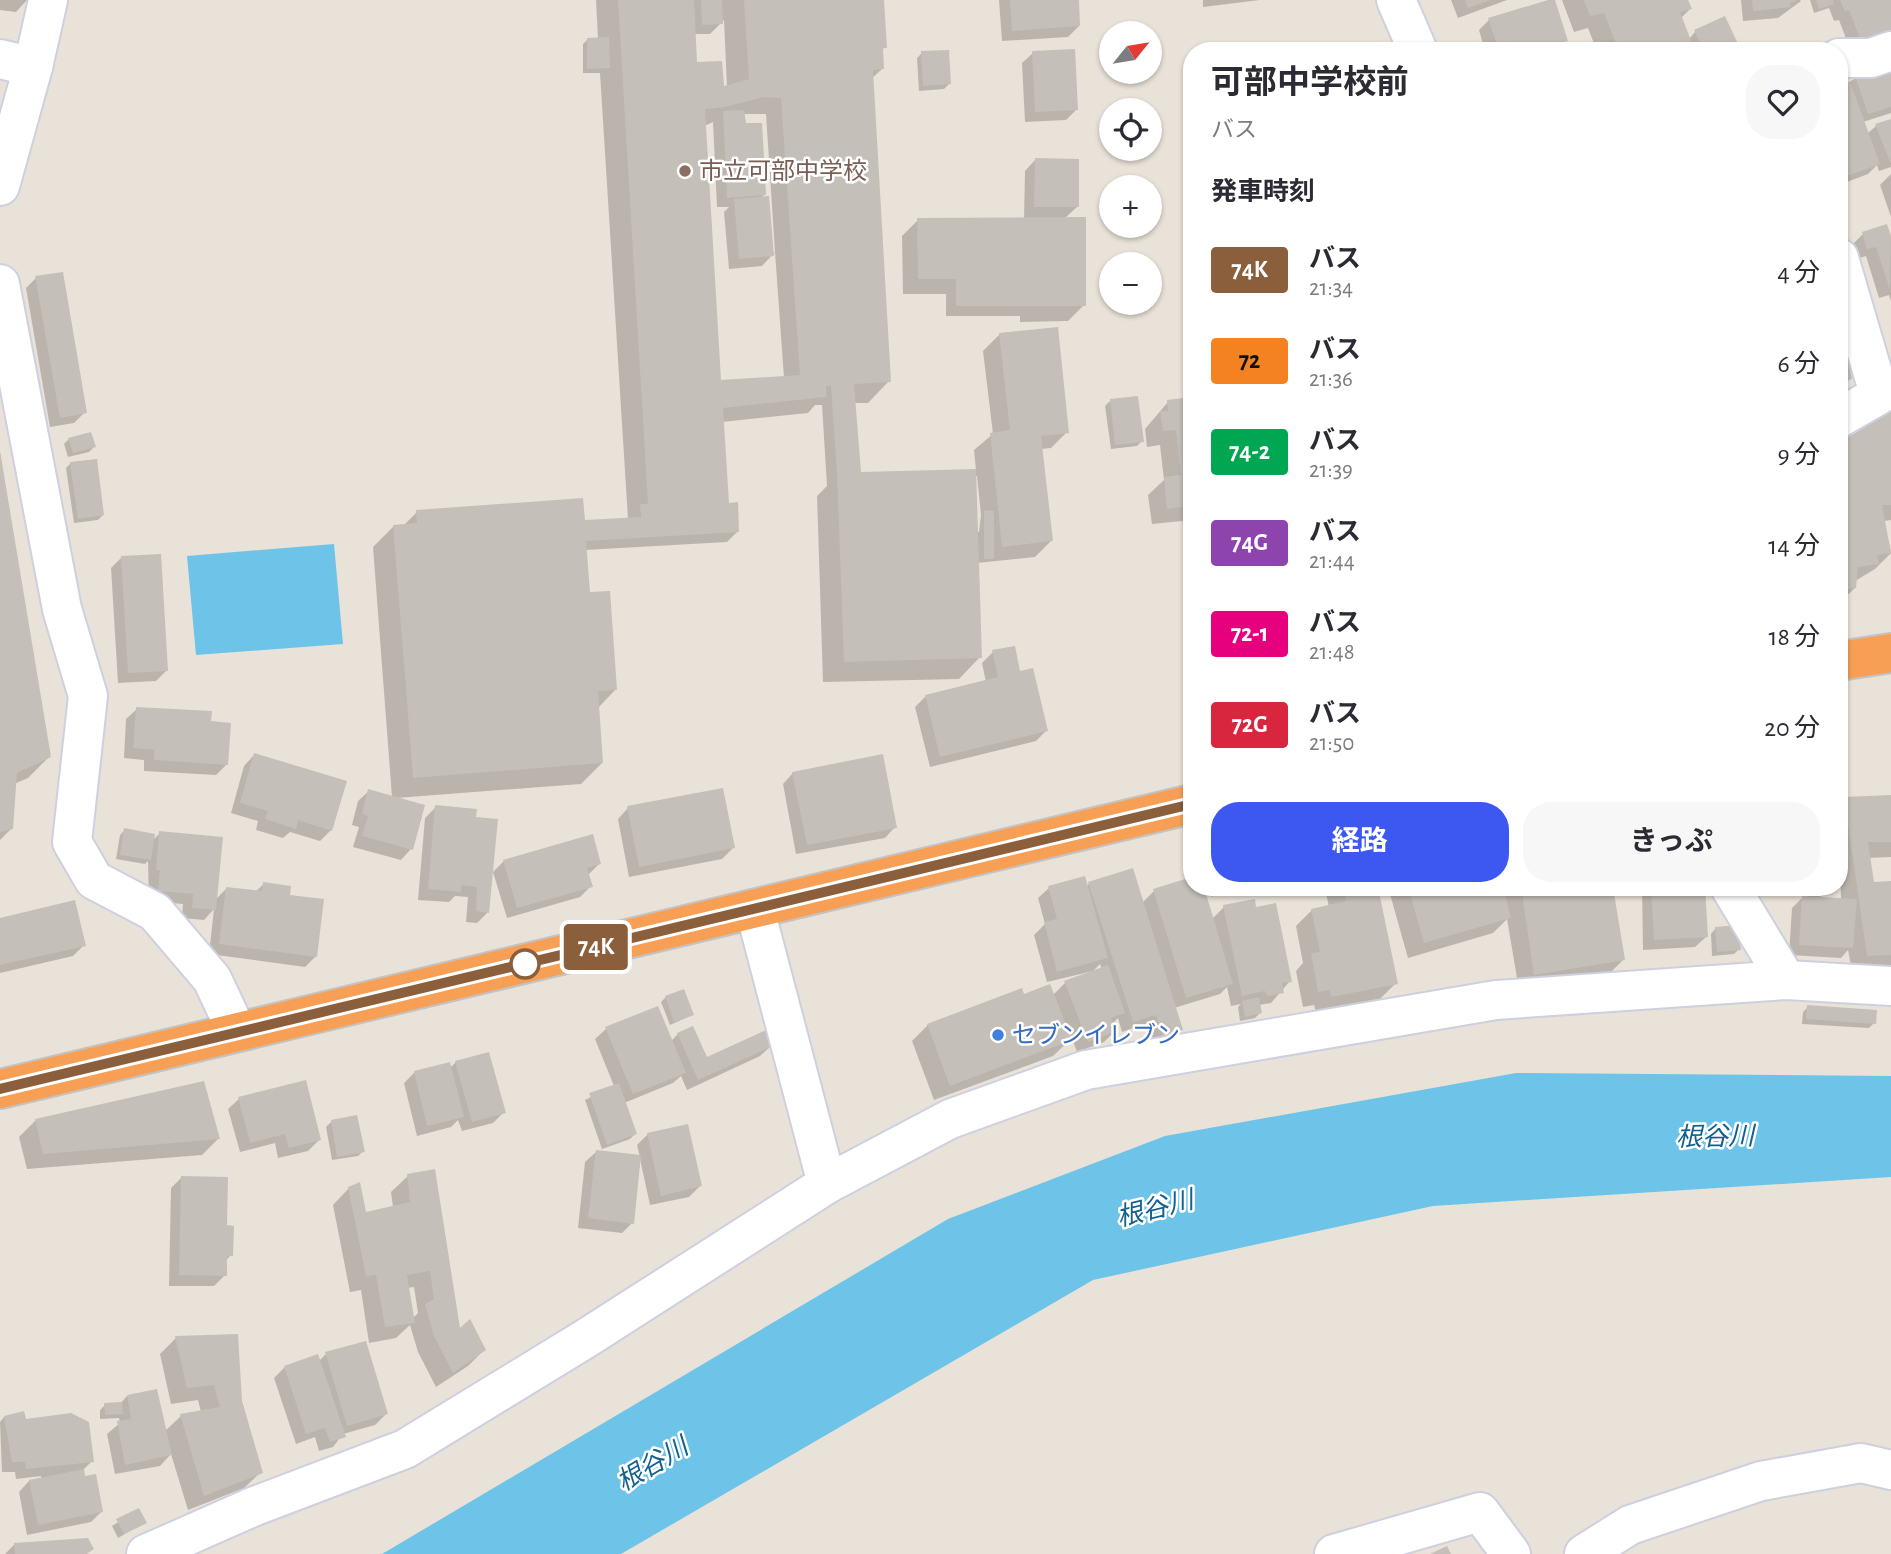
<!DOCTYPE html>
<html lang="ja">
<head>
<meta charset="utf-8">
<style>
	:root { --surface:#fff; --page:#f7f7f7; --text:#2b2b33; --muted:#7c7c81; --accent:#3d58f1 }
	body { margin:0; font-family:"Alegreya Sans","Noto Sans JP",sans-serif; background:var(--page); color:var(--text); height:100vh; display:flex; flex-direction:column; font-size:26px; white-space:nowrap }
	* { box-sizing:border-box; margin:0 }
	p { font-size:23px; color:var(--muted) }
	.icon { flex:none; width:38px; height:38px; fill:none; stroke:currentColor; stroke-width:2; stroke-linecap:round; stroke-linejoin:round }
	.map { position:relative; flex:1; overflow:hidden }
	.panel { position:absolute; left:1183px; top:42px; width:665px; height:854px; display:flex; flex-direction:column; background:var(--surface); border-radius:28px; box-shadow:0 2px 5px #0004 }
	.panel>* { flex:none }
	.badge { padding:0 14px; border-radius:5px; font-size:24px; line-height:46px }
	.needle { width:46px; rotate:60deg }
	.controls { position:absolute; left:1099px; top:21px; display:grid; gap:14px }
	.controls a { display:grid; place-items:center; width:63px; height:63px; border-radius:50%; background:var(--surface); box-shadow:0 2px 5px #0004; font-size:35px }
	.map>.badge { position:absolute; translate:-50% -50%; box-shadow:0 0 0 4px #fff }
	h2 { padding:0 28px; font-size:26px; line-height:63px }
	.round { display:grid; place-items:center; flex:none; width:74px; height:74px; border-radius:28px; background:var(--page) }
	.overview { display:flex; align-items:center; justify-content:space-between; height:119px; padding:0 28px }
	h1 { font-size:33px; font-weight:700; line-height:52px }
	.primary-button { display:flex; gap:14px; margin-top:auto; padding:14px 28px }
	.primary-button a { flex:1; height:80px; border-radius:28px; background:var(--accent); color:#fff; font-size:28px; font-weight:700; line-height:80px; text-align:center }
	.primary-button a+a { background:var(--page); color:var(--text) }
	ul { padding:0; list-style:none }
	li { display:flex; align-items:center; gap:21px; height:91px; padding:0 28px }
	li div { flex:1 }
	li b { display:block; font-size:26px }
	li em { font-style:normal }
	li .badge { min-width:77px; font-weight:700; text-align:center }
	.map>svg:first-child { display:block }
	.water { fill:#6ec4e8 }
	.shadow { fill:#0003; fill-rule:evenodd }
	.building { fill:#c4bfb8; fill-rule:evenodd }
	.lines { fill:none; stroke-linecap:round; stroke-linejoin:round }
	.street-casing { stroke:#ced0df; stroke-width:42 }
	.highway-casing { stroke:#c3c3c3; stroke-width:42 }
	.street { stroke:#fff; stroke-width:38 }
	.highway { stroke:#f7a055; stroke-width:38 }
	.line-casing { stroke:#fff; stroke-width:16 }
	.line { stroke:#8b5e3c; stroke-width:10 }
	.education-dot { fill:#8d6e63; stroke:#fff; stroke-width:2.5 }
	.stop-dot { fill:#fff; stroke:#8b5e3c; stroke-width:3.5 }
	.shop-dot { fill:#3f7fe0; stroke:#fff; stroke-width:2.5 }
	.labels { text-anchor:middle; stroke-width:5; stroke-linejoin:round; paint-order:stroke }
	.education-label { font-size:24px; fill:#785e54; stroke:#fff; text-anchor:start }
	.shop-label { font-size:24px; fill:#366cbe; stroke:#fff; text-anchor:start }
	.water-label { font-size:26px; font-style:italic; fill:#12608f; stroke:#fff }
</style>
</head>
<body>
<div class="map">
<svg width="1891" height="1554" viewBox="0 0 1891 1554">
	<rect width="100%" height="100%" fill="#e9e2d8"/>
	<!-- water -->
	<g class="water">
		<path d="M334,544L343,644L196,655L187,556Z"/>
		<path d="M1516,1073L1891,1076V1177L1433,1206L1093,1280L621,1554H382L948,1219L1165,1136Z"/>
	</g>
	<!-- shadow -->
	<g class="shadow">
		<path d="M0,0H27L16,12L0,10Z"/>
		<path d="M596,0H882L885,47L881,51L882,69L871,79L889,381L868,403H854L855,475L976,470L974,450L993,434L983,351L1000,334L1067,432L1051,448L1041,449L1051,541L1035,557L977,563L980,657L959,679L823,682L817,496L827,486L822,405H815L808,413L722,422L727,504L738,531L727,542L585,550L589,594L616,689L598,708L602,763L581,784L396,798L411,849L401,860L353,847L359,827L352,825L358,801L369,791L392,797L373,547L394,526L404,525L417,512L583,522L628,519L600,73H583V44L588,39H598ZM724,20L727,87L723,88L696,64L694,34H710ZM743,114H766L775,252H772L760,199L764,195ZM713,122L717,207H729L724,212L729,269L762,266L775,252L784,378L720,384L704,126ZM974,476H977L981,515L979,532H976Z"/>
		<path d="M999,0H1077L1079,26L1068,37L1002,41Z"/>
		<path d="M1203,0H1260L1203,7Z"/>
		<path d="M1451,0H1507L1458,18Z"/>
		<path d="M1562,0H1687L1690,9L1681,18L1689,39L1695,32L1736,43L1726,51H1697L1694,44L1691,45L1693,51H1597L1588,28L1574,32Z"/>
		<path d="M1741,0H1800L1801,1L1778,18L1743,21Z"/>
		<path d="M1810,0H1891L1852,54L1839,20L1834,21L1829,8L1814,13Z"/>
		<path d="M1489,20L1566,40L1557,50L1578,51H1485L1479,30Z"/>
		<path d="M922,53L949,84L944,89L919,91L917,58Z"/>
		<path d="M1033,53L1076,110L1066,120L1025,122L1022,63Z"/>
		<path d="M1891,65V113L1863,122L1867,134L1876,126L1891,120V167L1879,171L1877,165L1868,174L1839,185V88L1856,78Z"/>
		<path d="M1035,160L1077,207L1064,219L1084,305L1068,321L1020,322V316H946V294H903L902,236L918,220L1024,219L1025,171Z"/>
		<path d="M1891,174V217L1880,185Z"/>
		<path d="M1886,227L1891,238V301L1889,295L1879,298L1866,256L1856,259L1852,245L1863,234Z"/>
		<path d="M36,278L85,412L74,423L50,427L26,288Z"/>
		<path d="M1839,320L1850,379L1839,389Z"/>
		<path d="M1192,399V520L1152,524L1148,495L1164,480L1160,445L1147,447L1145,429L1168,402Z"/>
		<path d="M1110,401L1142,441L1137,446L1111,449L1105,406Z"/>
		<path d="M1891,413V520L1884,521L1891,553L1875,569L1855,581V588L1839,603V445Z"/>
		<path d="M69,439L94,447L89,452L68,457L64,444Z"/>
		<path d="M0,453L49,757L28,778L14,784L12,828L0,840Z"/>
		<path d="M71,463L103,515L98,520L74,523L66,468Z"/>
		<path d="M121,558L167,670L156,681L118,683L111,568Z"/>
		<path d="M1192,619V639L1188,623Z"/>
		<path d="M993,652L1019,674L1046,731L1036,741L930,767L915,707L926,696L986,682L982,663Z"/>
		<path d="M137,709L209,723L227,764L216,775L144,771V760L124,758L126,719Z"/>
		<path d="M254,755L331,830L320,841L290,832L283,838L256,830L258,821L231,813L244,766Z"/>
		<path d="M793,773L895,827L885,838L796,854L783,784Z"/>
		<path d="M1891,796V857L1868,858L1872,884L1891,883V969L1852,971L1848,950L1841,958L1789,955L1792,908L1803,897L1807,898L1806,887H1835L1827,895L1815,898L1841,900L1839,805L1845,799Z"/>
		<path d="M436,807L475,811L488,912L477,923L466,922L468,897L455,896L449,902L418,900L425,818Z"/>
		<path d="M628,808L733,848L722,859L629,877L618,819Z"/>
		<path d="M125,830L153,840L160,833L215,900L226,889L255,892L264,884L316,956L305,967L209,954L214,909L204,920L182,918L183,904L149,901L148,861L145,864L116,859L120,835Z"/>
		<path d="M504,861L599,864L588,875L591,886L580,897L507,918L493,872Z"/>
		<path d="M1089,884L1142,903L1154,891L1192,887L1212,919L1224,907L1255,909L1290,981L1271,1003L1259,1005L1260,1013L1255,1018L1240,1021L1238,1007L1241,1004L1231,1006L1227,987L1220,994L1174,1008L1181,1030L1171,1041L1152,1046L1145,1024L1122,1032L1118,1018L1112,1024L1115,1031L1104,1042L1077,1052L1072,1038L1053,1056L934,1100L912,1041L928,1025L1023,996L1053,995L1065,983L1102,969L1100,964L1093,971L1047,982L1034,935L1045,924L1038,898L1049,888L1086,887Z"/>
		<path d="M1219,887V892L1212,897L1209,888Z"/>
		<path d="M1233,887H1270L1234,894Z"/>
		<path d="M1291,887H1377L1396,983L1380,999L1316,1012L1314,1005L1303,1007L1296,971L1303,963L1296,926L1312,910L1329,907L1325,889L1293,895Z"/>
		<path d="M1388,887H1611L1623,960L1607,976L1519,990L1507,919L1493,933L1408,958Z"/>
		<path d="M1642,887H1703L1706,937L1695,947L1643,950Z"/>
		<path d="M0,919L84,945L73,956L0,973Z"/>
		<path d="M1715,929L1739,949L1734,954L1712,956L1711,934Z"/>
		<path d="M666,997L692,1015L670,1025L661,1002Z"/>
		<path d="M1808,1007L1874,1023L1869,1028L1802,1024L1803,1012Z"/>
		<path d="M606,1029L671,1041L678,1034L706,1059L771,1046L760,1056L687,1090L681,1076L673,1083L624,1103L635,1134L630,1139L602,1149L585,1100L614,1086L595,1039Z"/>
		<path d="M456,1062L504,1112L493,1123L462,1131L458,1120L451,1127L417,1136L404,1083L415,1072L450,1068Z"/>
		<path d="M203,1083L218,1139L202,1155L27,1169L19,1137L35,1121Z"/>
		<path d="M239,1099L319,1140L308,1151L278,1158L275,1143L240,1152L228,1109Z"/>
		<path d="M331,1122L363,1151L358,1156L332,1160L326,1127Z"/>
		<path d="M648,1134L700,1186L689,1197L650,1205L640,1159L632,1223L622,1233L578,1228L585,1162L596,1152L640,1157L637,1145Z"/>
		<path d="M408,1176L459,1331L484,1350L468,1366L436,1387L418,1352L410,1325L396,1338L369,1343L361,1290L350,1292L333,1205L349,1188L364,1214L393,1207L391,1192ZM414,1287L418,1313L412,1319L407,1288Z"/>
		<path d="M182,1177L225,1227L231,1255L225,1261V1275L214,1286H169L171,1188Z"/>
		<path d="M176,1338L241,1401L261,1472L244,1488L188,1510L171,1454L160,1466L115,1474L107,1434L120,1423L119,1418L100,1419V1410L105,1405L120,1404L127,1396L165,1431L181,1416L201,1412L198,1400L171,1404L160,1354Z"/>
		<path d="M326,1354L386,1414L375,1425L343,1434L333,1447L319,1451L315,1437L296,1444L274,1378L285,1367L319,1361Z"/>
		<path d="M4,1417L92,1461L83,1470L84,1478L102,1511L91,1522L27,1535L19,1492L29,1481L41,1479V1476L16,1479L15,1472H2L0,1422Z"/>
		<path d="M138,1510L145,1522L118,1538L112,1526Z"/>
		<path d="M14,1545L92,1549L87,1554H5Z"/>
	</g>
	<!-- building -->
	<g class="building">
		<path d="M618,0H694L697,62L722,61L724,86L749,79L744,0H884L887,48H883L884,69L873,70L891,382L854,384L861,472L976,469L982,658L844,662L837,473L831,386H826V397L723,408L729,503L738,502L739,532L586,541L590,592L610,591L617,690L598,691L603,763L413,778L393,525L417,523L416,510L583,498L585,520L641,517L640,504H648ZM764,97L781,98L800,375L721,380L705,109L725,107Z"/>
		<path d="M701,0H722L723,24L702,25Z"/>
		<path d="M1010,0H1079L1080,26L1012,31Z"/>
		<path d="M1465,0H1491L1468,8Z"/>
		<path d="M1548,0H1555L1568,41L1535,51H1499L1488,18Z"/>
		<path d="M1584,0H1688L1692,9L1680,12L1695,51H1619L1604,13L1590,16Z"/>
		<path d="M1752,0H1796V2H1790L1791,7L1753,11Z"/>
		<path d="M1816,0H1833L1834,4L1819,9Z"/>
		<path d="M1840,0H1891V34L1862,44L1849,10L1845,12Z"/>
		<path d="M1725,16L1738,44L1723,51H1704L1694,30Z"/>
		<path d="M609,37L610,68L587,69V38Z"/>
		<path d="M1577,42L1580,51H1549V50Z"/>
		<path d="M1075,49L1078,110L1035,112L1032,51Z"/>
		<path d="M949,50L951,84L923,86L921,51Z"/>
		<path d="M1891,63V107L1868,114L1855,76Z"/>
		<path d="M1850,82L1880,164L1839,179V86Z"/>
		<path d="M744,110L746,123H762L766,195L727,198L723,111Z"/>
		<path d="M1891,119V164L1875,124Z"/>
		<path d="M1035,158L1079,159V207H1034Z"/>
		<path d="M769,196L774,256L739,259L734,199Z"/>
		<path d="M1086,217V306H956V279H918L917,218Z"/>
		<path d="M1887,224L1891,236L1890,290L1876,247L1867,249L1862,232Z"/>
		<path d="M63,272L87,413L60,418L35,276Z"/>
		<path d="M1839,318L1852,379L1839,382Z"/>
		<path d="M1058,327L1069,433L1041,436L1053,541L1002,547L990,433L1010,430L999,333Z"/>
		<path d="M1138,396L1144,442L1115,445L1110,399Z"/>
		<path d="M1192,397V506L1167,509L1164,477L1181,475L1176,430L1163,431L1160,411H1168L1167,400Z"/>
		<path d="M1891,411V505H1882L1891,553L1877,555L1879,564L1858,567L1856,588L1839,590V443Z"/>
		<path d="M91,432L96,447L73,453L68,438Z"/>
		<path d="M0,451L51,757L17,773L13,829L0,832Z"/>
		<path d="M97,459L104,515L78,519L70,462Z"/>
		<path d="M984,510L994,511V559H984Z"/>
		<path d="M161,554L168,671L128,673L121,556Z"/>
		<path d="M1015,646L1020,671L1033,668L1048,731L940,757L925,695L998,677L992,650Z"/>
		<path d="M136,707L212,711L211,721L231,723L228,765L154,760V750L133,748Z"/>
		<path d="M254,753L347,781L332,831L298,820L296,829L265,819L268,811L240,803Z"/>
		<path d="M883,754L897,828L807,845L792,772Z"/>
		<path d="M723,788L735,848L639,867L627,806Z"/>
		<path d="M368,789L425,805L413,850L362,836L368,816L362,814Z"/>
		<path d="M1891,795V842H1868L1874,882L1891,881V955L1867,956L1844,797Z"/>
		<path d="M435,805L477,809L476,817L498,819L489,913L476,911L477,887L461,885V892L428,889Z"/>
		<path d="M124,828L155,834L151,860L120,855Z"/>
		<path d="M159,831L223,837L216,910L192,908L193,894L158,891L160,870H156Z"/>
		<path d="M593,834L601,864L587,868L593,887L517,908L503,860Z"/>
		<path d="M1133,868L1183,1030L1163,1037L1156,1015L1133,1022L1088,882Z"/>
		<path d="M1085,876L1108,958L1057,972L1044,922L1057,919L1048,886Z"/>
		<path d="M1192,877V887H1204L1233,984L1186,998L1153,889Z"/>
		<path d="M263,882L291,886L290,895L324,899L317,957L219,944L226,887L262,891Z"/>
		<path d="M1344,887H1378L1398,984L1331,997L1330,990L1318,992L1311,953L1320,952L1311,909L1346,901Z"/>
		<path d="M1408,887H1503L1511,918L1424,943Z"/>
		<path d="M1521,887H1613L1625,960L1534,975Z"/>
		<path d="M1651,887H1705L1708,937L1654,940Z"/>
		<path d="M1802,896L1857,899L1853,948L1799,945Z"/>
		<path d="M1255,899L1256,907L1276,903L1292,982L1282,983L1284,993L1267,996L1265,991L1242,996L1223,905Z"/>
		<path d="M75,900L86,946L0,965V918Z"/>
		<path d="M1738,925L1741,950L1717,952L1715,927Z"/>
		<path d="M1108,965L1125,1013L1111,1018L1117,1031L1088,1042L1064,981Z"/>
		<path d="M1050,984L1072,1040L950,1086L927,1024L1022,988L1024,994Z"/>
		<path d="M684,989L694,1015L674,1022L665,996Z"/>
		<path d="M1259,997L1262,1013L1245,1017L1242,1001Z"/>
		<path d="M1807,1005L1877,1010L1876,1024L1806,1019Z"/>
		<path d="M658,1006L686,1073L633,1094L605,1027Z"/>
		<path d="M693,1026L707,1057L766,1030L773,1046L698,1080L677,1033Z"/>
		<path d="M489,1052L506,1113L472,1122L455,1061Z"/>
		<path d="M450,1062L464,1117L427,1126L414,1071Z"/>
		<path d="M306,1080L321,1140L289,1148L285,1134L250,1143L238,1097Z"/>
		<path d="M204,1081L220,1139L43,1154L35,1119Z"/>
		<path d="M619,1083L637,1134L607,1145L589,1093Z"/>
		<path d="M357,1115L365,1152L337,1157L331,1120Z"/>
		<path d="M688,1124L702,1186L661,1196L647,1133Z"/>
		<path d="M596,1150L641,1155L634,1224L588,1218Z"/>
		<path d="M435,1169L460,1328L470,1319L486,1350L453,1373L434,1336L425,1304L434,1299L430,1271L407,1275L415,1323L385,1327L376,1275L366,1276L348,1187L360,1182L366,1212L410,1202L407,1174Z"/>
		<path d="M181,1176L228,1177L227,1225L234,1226L233,1256H227V1276L179,1275Z"/>
		<path d="M238,1334L242,1401L263,1473L204,1496L180,1414L220,1407L214,1385L187,1388L175,1336Z"/>
		<path d="M366,1341L388,1414L347,1426L325,1352Z"/>
		<path d="M318,1354L346,1437L330,1442L325,1428L306,1434L284,1366Z"/>
		<path d="M157,1389L172,1455L125,1465L117,1421L131,1419L127,1395Z"/>
		<path d="M122,1402L123,1414L105,1415L104,1403Z"/>
		<path d="M24,1411L26,1419L71,1413L89,1422L94,1462L26,1469L25,1462H12L4,1416Z"/>
		<path d="M84,1469L85,1476L96,1474L103,1512L38,1525L29,1480Z"/>
		<path d="M139,1508L147,1523L124,1534L116,1519Z"/>
		<path d="M88,1538L94,1549L86,1554H15L14,1543Z"/>
		<path d="M1447,1546L1451,1554H1430Z"/>
	</g>
	<g class="lines">
		<defs>
			<g id="street">
				<path d="M1396,0L1418,51"/>
				<path d="M1839,58H1871L1891,51"/>
				<path d="M0,59L33,67"/>
				<path d="M0,186L33,67L48,0"/>
				<path d="M1839,258L1879,394"/>
				<path d="M0,284L62,609L88,696L72,842L94,880L155,912L212,979L237,1032"/>
				<path d="M1839,418L1891,388"/>
				<path d="M1730,887L1786,980"/>
				<path d="M755,910L827,1184"/>
				<path d="M146,1554L255,1506L405,1449L585,1339L827,1184L950,1119L1086,1070L1496,1000L1786,980L1891,986"/>
				<path d="M1334,1554L1480,1512L1511,1554"/>
				<path d="M1584,1554L1630,1525L1761,1481L1861,1463L1891,1470"/>
			</g>
			<g id="highway">
				<path d="M1839,661L1891,653"/>
				<path d="M0,1089L1192,804"/>
			</g>
		</defs>
		<!-- street casing -->
		<use href="#street" class="street-casing"/>
		<!-- highway casing -->
		<use href="#highway" class="highway-casing"/>
		<!-- street -->
		<use href="#street" class="street"/>
		<!-- highway -->
		<use href="#highway" class="highway"/>
	</g>
	<g class="lines">
		<defs>
			<path id="line" d="M0,1089L1192,804"/>
		</defs>
		<!-- line casing -->
		<use href="#line" class="line-casing"/>
		<!-- line -->
		<use href="#line" class="line"/>
	</g>
	<!-- markers -->
	<circle class="education-dot" cx="685" cy="171" r="7"/>
	<circle class="stop-dot" cx="525" cy="964" r="14"/>
	<circle class="shop-dot" cx="998" cy="1035" r="7"/>
	<g class="labels">
		<!-- education labels -->
		<g class="education-label">
			<text x="699" y="179">市立可部中学校</text>
		</g>
		<!-- shop labels -->
		<g class="shop-label">
			<text x="1012" y="1043">セブンイレブン</text>
		</g>
		<!-- water labels -->
		<g class="water-label">
			<text transform="translate(1715 1136) rotate(-1)" y="9">根谷川</text>
			<text transform="translate(1155 1208) rotate(-14)" y="9">根谷川</text>
			<text transform="translate(652 1464) rotate(-31)" y="9">根谷川</text>
		</g>
	</g>
</svg>
<div class="controls">
<a><svg class="needle" viewBox="-14 -14 28 28"><path d="M0-13l5 13h-10z" fill="#e53935"/><path d="M0 13l5-13h-10z" fill="#7c7c81"/></svg></a>
<a><svg class="icon" aria-label="locate" viewBox="0 0 24 24"><circle cx="12" cy="12" r="6"/><path d="M12 2v4M12 18v4M2 12h4M18 12h4"/></svg></a>
<a>+</a>
<a>−</a>
</div>
<b class="badge" style="left:596px;top:947px;background:#8b5e3c;color:#fff">74K</b>
<section class="panel">
<div class="overview"><div><h1>可部中学校前</h1><p>バス</p></div><a class="round"><svg class="icon" aria-label="heart" viewBox="0 0 24 24"><path d="M12 20l-8-8c-3-5 5-10 8-4 3-6 11-1 8 4z"/></svg></a></div>
<h2>発車時刻</h2>
<ul>
<li><span class="badge" style="background:#8b5e3c;color:#fff">74K</span><div><b>バス</b><p>21:34</p></div><em>4 分</em></li>
<li><span class="badge" style="background:#f58220;color:#111">72</span><div><b>バス</b><p>21:36</p></div><em>6 分</em></li>
<li><span class="badge" style="background:#00a651;color:#fff">74-2</span><div><b>バス</b><p>21:39</p></div><em>9 分</em></li>
<li><span class="badge" style="background:#8e44ad;color:#fff">74G</span><div><b>バス</b><p>21:44</p></div><em>14 分</em></li>
<li><span class="badge" style="background:#e6007e;color:#fff">72-1</span><div><b>バス</b><p>21:48</p></div><em>18 分</em></li>
<li><span class="badge" style="background:#d7263d;color:#fff">72G</span><div><b>バス</b><p>21:50</p></div><em>20 分</em></li>
</ul>
<div class="primary-button"><a>経路</a><a>きっぷ</a></div>
</section>
</div>
</body>
</html>
